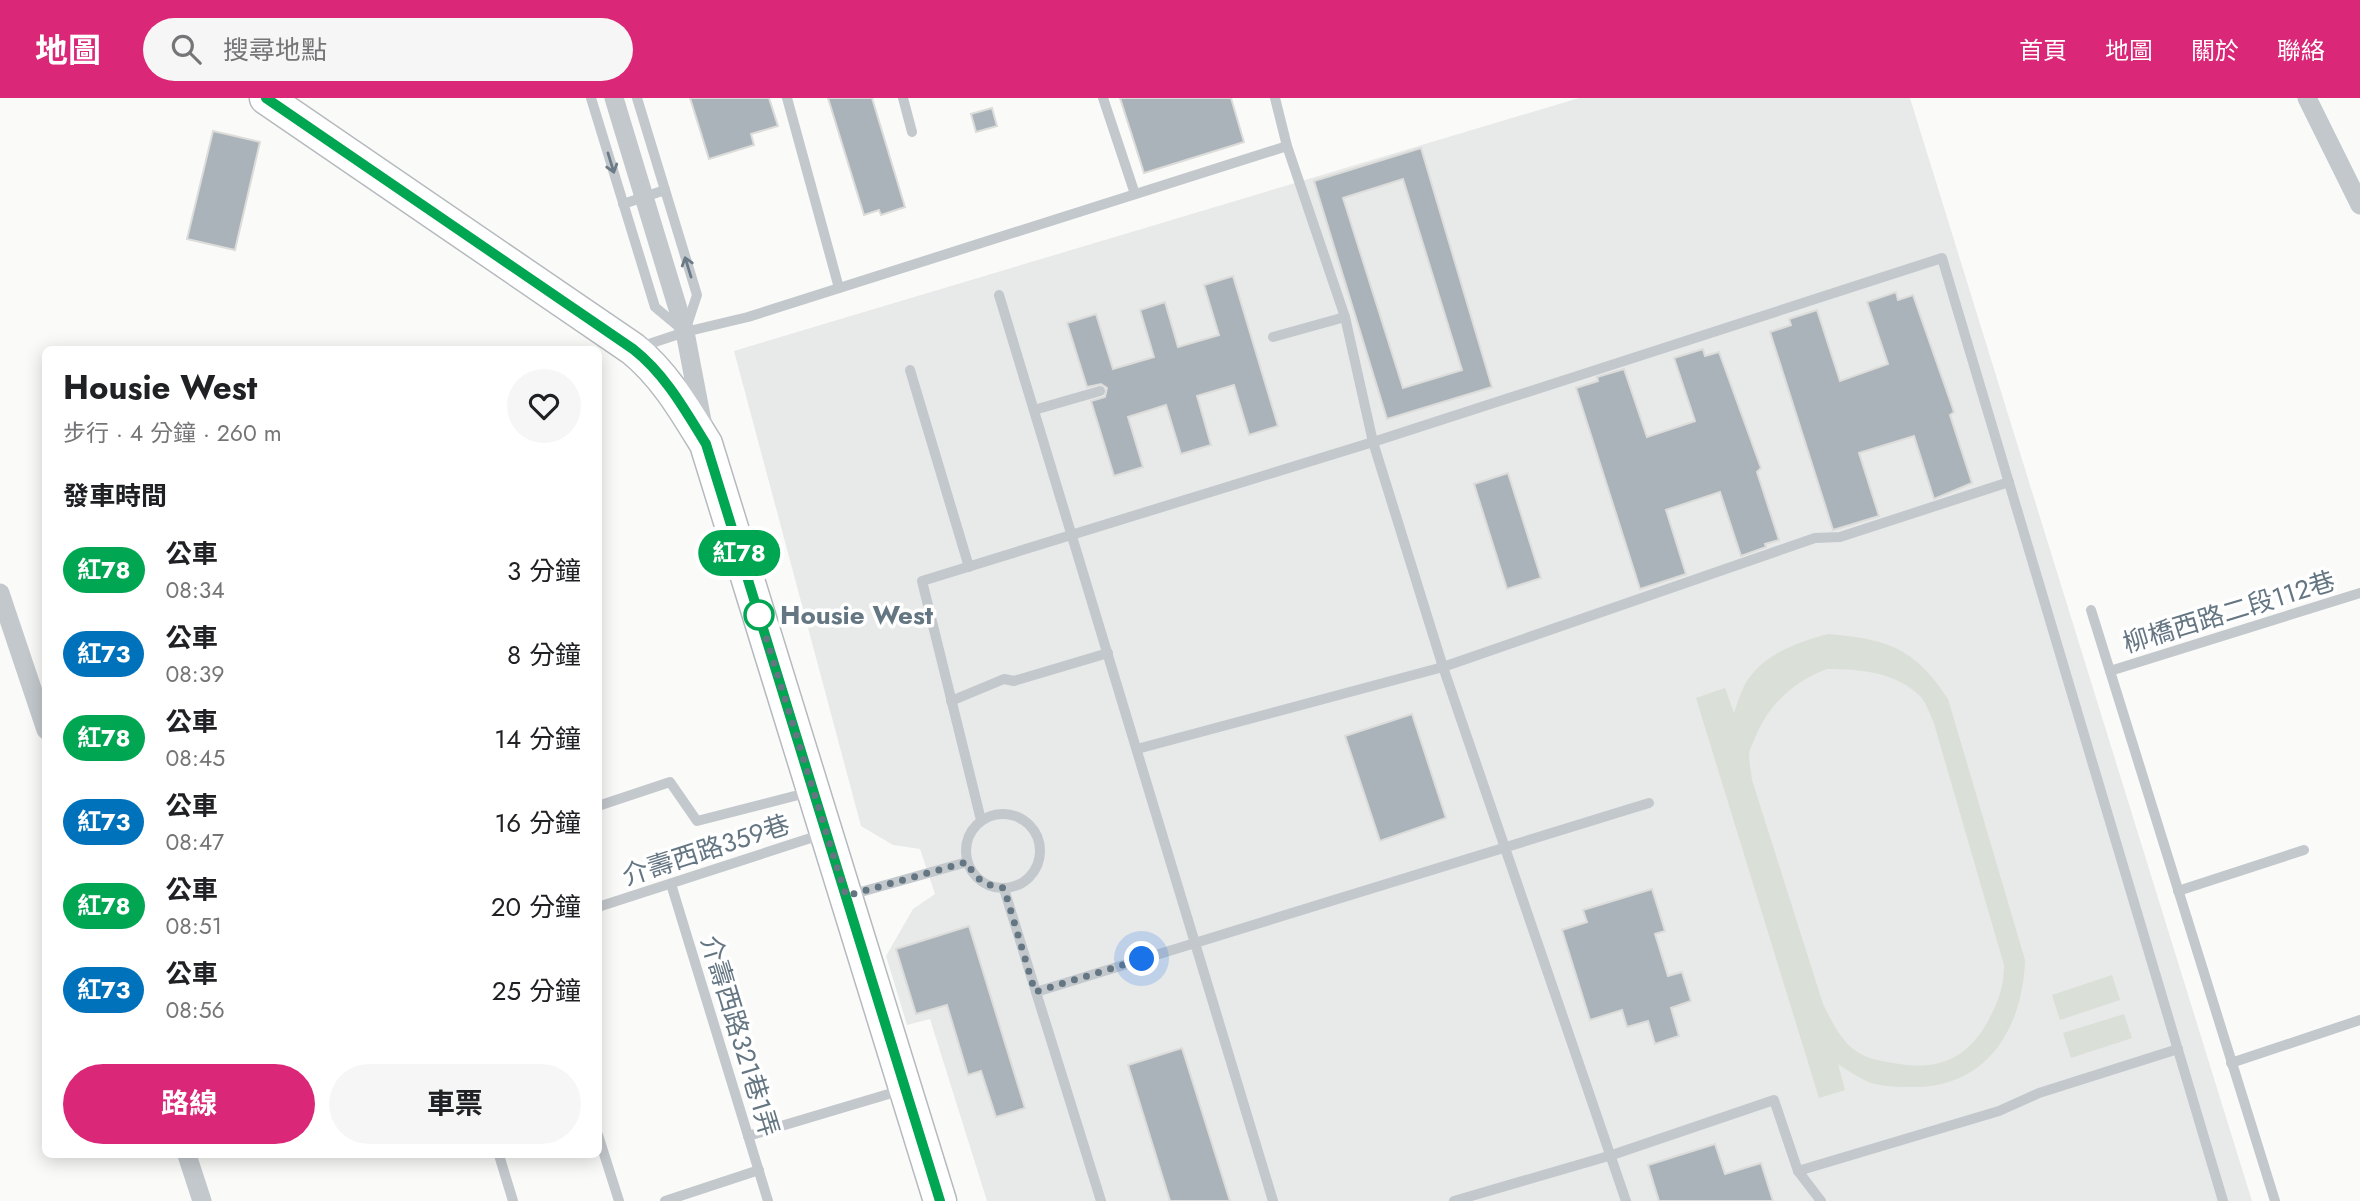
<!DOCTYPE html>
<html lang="zh-TW">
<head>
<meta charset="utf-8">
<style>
	:root { --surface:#fff; --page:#f6f6f6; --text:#202124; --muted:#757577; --accent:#db2777 }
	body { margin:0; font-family:Jost,"Noto Sans TC",sans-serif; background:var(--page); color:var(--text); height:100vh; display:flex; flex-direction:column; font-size:26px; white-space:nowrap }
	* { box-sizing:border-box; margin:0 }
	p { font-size:23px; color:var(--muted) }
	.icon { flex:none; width:38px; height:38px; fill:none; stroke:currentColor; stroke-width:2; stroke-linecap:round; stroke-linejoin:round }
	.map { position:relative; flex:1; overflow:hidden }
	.drawer { position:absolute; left:42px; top:248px; width:560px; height:812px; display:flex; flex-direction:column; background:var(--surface); border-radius:10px; box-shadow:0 4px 18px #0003 }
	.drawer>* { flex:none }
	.badge { padding:0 14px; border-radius:23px; font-size:24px; line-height:46px }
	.you { position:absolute; width:35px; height:35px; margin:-18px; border:5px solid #fff; border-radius:50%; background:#1a73e8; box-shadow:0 0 0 10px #1a73e833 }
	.map>.badge { position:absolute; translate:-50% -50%; box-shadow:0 0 0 4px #fff }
	h2 { padding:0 21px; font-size:26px; line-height:63px }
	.round { display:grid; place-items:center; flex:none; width:74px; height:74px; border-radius:37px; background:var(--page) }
	.headline { display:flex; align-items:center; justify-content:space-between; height:119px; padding:0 21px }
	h1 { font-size:33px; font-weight:700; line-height:52px }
	.cta { display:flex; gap:14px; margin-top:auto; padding:14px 21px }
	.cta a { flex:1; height:80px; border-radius:42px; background:var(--accent); color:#fff; font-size:28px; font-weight:700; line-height:80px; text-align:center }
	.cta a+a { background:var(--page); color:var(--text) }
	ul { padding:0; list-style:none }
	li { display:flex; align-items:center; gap:21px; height:84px; padding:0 21px }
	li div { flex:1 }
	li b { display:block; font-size:26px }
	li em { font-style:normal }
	li .badge { min-width:77px; font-weight:700; text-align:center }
	header { display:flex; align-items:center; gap:42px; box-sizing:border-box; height:98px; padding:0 35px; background:var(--accent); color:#fff }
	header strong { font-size:33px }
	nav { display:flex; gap:38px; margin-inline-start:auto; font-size:24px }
	.search { width:490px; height:63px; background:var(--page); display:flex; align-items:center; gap:18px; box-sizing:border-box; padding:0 24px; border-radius:38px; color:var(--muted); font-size:26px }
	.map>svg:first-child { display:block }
	.built { fill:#e8e9e9 }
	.green { fill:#dadfd7; fill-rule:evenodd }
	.building { fill:#aab3b9; stroke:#dcdcda; stroke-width:2; fill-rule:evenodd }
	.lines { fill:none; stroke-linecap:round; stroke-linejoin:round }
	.primary-casing { stroke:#b5babe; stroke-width:35 }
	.service { stroke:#c3c8cc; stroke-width:10 }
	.minor { stroke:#c3c8cc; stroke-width:19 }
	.primary { stroke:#fff; stroke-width:32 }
	.oneway { stroke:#6a7a87 }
	.line-casing { stroke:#fff; stroke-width:16 }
	.line { stroke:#00a651; stroke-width:10 }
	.walk { stroke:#657683; stroke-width:7; stroke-dasharray:0 12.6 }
	.stop-dot { fill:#fff; stroke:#00a651; stroke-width:3.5 }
	.labels { text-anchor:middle; stroke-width:7; stroke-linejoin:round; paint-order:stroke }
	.street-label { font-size:26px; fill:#657683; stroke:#fff }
	.stop-label { font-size:26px; font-weight:bold; fill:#657683; stroke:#fff; text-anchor:start }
</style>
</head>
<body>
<header>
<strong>地圖</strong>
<div class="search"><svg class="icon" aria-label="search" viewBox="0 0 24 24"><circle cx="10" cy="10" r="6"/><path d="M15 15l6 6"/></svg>搜尋地點</div>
<nav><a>首頁</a><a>地圖</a><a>關於</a><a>聯絡</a></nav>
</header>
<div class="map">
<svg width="2360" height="1103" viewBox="0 0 2360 1103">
	<rect width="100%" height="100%" fill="#fafaf8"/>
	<!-- built -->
	<path class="built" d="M1579,0H1910L2252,1103H987L930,921L907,927L886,858L913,811L935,796L920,751L893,747L861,728L734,253Z"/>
	<!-- green -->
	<g class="green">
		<path d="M1828,536C1887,541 1915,550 1948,601L2025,862C2023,929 1988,989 1914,989C1900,989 1885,989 1871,985C1860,981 1849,973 1838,966L1845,992L1819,1000L1696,600L1725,590L1734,615C1737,606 1740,597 1744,588C1761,557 1795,545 1828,536ZM1827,571C1861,571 1895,574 1920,598C1926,604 1929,615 1933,622L2004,867C2004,890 1998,904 1988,923C1966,963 1936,973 1893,965C1877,962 1866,961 1853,951C1839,939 1831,922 1823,906L1752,682C1751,674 1749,664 1749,655C1750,650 1753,645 1755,640C1768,607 1794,583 1827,571Z"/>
		<path d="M2112,877L2120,902L2060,922L2052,897Z"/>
		<path d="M2124,916L2132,940L2071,960L2063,935Z"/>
	</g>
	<!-- building -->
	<g class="building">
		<path d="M690,0H769L778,28L751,36L754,47L709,61Z"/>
		<path d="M828,0H872L905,109L881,117L879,112L864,117Z"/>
		<path d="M1120,0H1231L1244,44L1144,75Z"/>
		<path d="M992,10L997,28L976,34L971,16Z"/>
		<path d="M213,33L260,44L235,152L187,141Z"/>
		<path d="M1421,50L1492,289L1387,321L1314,83ZM1403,81L1462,272L1403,290L1343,100Z"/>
		<path d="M1233,178L1278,328L1249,337L1234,287L1197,298L1211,347L1181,356L1166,307L1128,319L1143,369L1114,378L1091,303L1105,299L1107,290L1101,286L1087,289L1067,225L1096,216L1113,271L1154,259L1140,212L1165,204L1178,249L1219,237L1204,187Z"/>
		<path d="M1896,194L1898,202L1913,197L1954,314L1950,317L1972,385L1934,401L1914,338L1859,355L1879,418L1833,432L1770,234L1791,227L1789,221L1817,212L1840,283L1888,266L1867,204Z"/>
		<path d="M1703,251L1705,258L1719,254L1761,370L1757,374L1779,442L1765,446L1766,449L1741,458L1720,394L1666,412L1686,476L1640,491L1576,290L1598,283L1597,279L1624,271L1647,339L1695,323L1674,260Z"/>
		<path d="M1508,375L1541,480L1507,491L1474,386Z"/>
		<path d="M1412,616L1446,720L1380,743L1345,638Z"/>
		<path d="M1652,791L1665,833L1655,836L1668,878L1682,874L1691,903L1671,910L1679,938L1655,946L1648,923L1627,929L1622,912L1590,922L1562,832L1587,824L1583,812Z"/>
		<path d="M969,828L1025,1010L996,1019L981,973L968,977L947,907L916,916L896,851Z"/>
		<path d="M1182,950L1230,1103H1170L1128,967Z"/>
		<path d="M1715,1046L1725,1076L1761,1065L1773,1103H1659L1648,1067Z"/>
	</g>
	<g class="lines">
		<defs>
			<path id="primary" d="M266,0L633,251C665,277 685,312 706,346L940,1103"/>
		</defs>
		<!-- primary casing -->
		<use href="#primary" class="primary-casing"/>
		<!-- service -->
		<g class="service">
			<path d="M591,0L655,209L679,229"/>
			<path d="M637,0L697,197L686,230"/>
			<path d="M787,0L839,190"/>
			<path d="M903,0L912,34"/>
			<path d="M1103,0L1135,96"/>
			<path d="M1287,48L1345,219L1373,344L1443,569L1626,1103"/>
			<path d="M623,106L665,92"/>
			<path d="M999,197L1273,1103"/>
			<path d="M1273,239L1345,219"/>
			<path d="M640,249L685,234L748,219L1287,48L1275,0"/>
			<path d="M910,272L969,469"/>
			<path d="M1034,312L1100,293"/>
			<path d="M2091,512L2275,1103"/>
			<path d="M2110,573L2360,495"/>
			<path d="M951,603L1004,581L1014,583L1108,555"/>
			<path d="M1137,651L1443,569L1815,440L1840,439L2009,384"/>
			<path d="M598,708L670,684L697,723L810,694"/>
			<circle cx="1003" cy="753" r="37"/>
			<path d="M981,722L922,483L1373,344L1942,160L2223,1103"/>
			<path d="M671,786L768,1103"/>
			<path d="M1004,791L1101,1103"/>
			<path d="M2178,793L2304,752"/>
			<path d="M850,797L967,764"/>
			<path d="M598,809L823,736"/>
			<path d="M1036,894L1649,705"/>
			<path d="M2231,965L2360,922"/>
			<path d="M598,1037L619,1103"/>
			<path d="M748,1038L902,992"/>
			<path d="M499,1057L513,1103"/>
			<path d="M1798,1073L1999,1013L2039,995L2178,951"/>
			<path d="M665,1103L759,1072"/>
			<path d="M1454,1103L1612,1057L1774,1002L1798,1073L1821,1103"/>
		</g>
		<!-- minor -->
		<g class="minor">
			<path d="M614,0L685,234L703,328"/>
			<path d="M2307,0L2360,107"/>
			<path d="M0,495L46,632"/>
			<path d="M187,1057L202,1103"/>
		</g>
		<!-- primary -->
		<use href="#primary" class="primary"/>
	</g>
	<!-- one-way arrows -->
	<defs><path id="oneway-shaft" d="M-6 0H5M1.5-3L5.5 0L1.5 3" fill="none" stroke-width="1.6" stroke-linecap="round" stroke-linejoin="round" transform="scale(1.75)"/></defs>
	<g class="oneway">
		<use href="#oneway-shaft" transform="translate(611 65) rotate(73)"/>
		<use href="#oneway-shaft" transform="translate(688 169) rotate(-107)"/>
	</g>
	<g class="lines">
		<defs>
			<path id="line" d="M266,0L633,251C665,276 685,312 706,346L940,1103"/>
		</defs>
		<!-- line casing -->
		<use href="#line" class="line-casing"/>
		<!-- line -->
		<use href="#line" class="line"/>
		<!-- walk -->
		<path class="walk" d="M759,517L846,798L967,764C975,781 985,788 1004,790L1035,894L1142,861"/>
	</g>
	<!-- markers -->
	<circle class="stop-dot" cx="759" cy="517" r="14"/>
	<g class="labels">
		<!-- street labels -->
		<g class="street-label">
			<text transform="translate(2229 514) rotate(-17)" y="9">柳橋西路二段112巷</text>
			<text transform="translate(706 752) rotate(-18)" y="9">介壽西路359巷</text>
			<text transform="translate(740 938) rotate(73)" y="9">介壽西路321巷1弄</text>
		</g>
		<!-- stop labels -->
		<g class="stop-label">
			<text x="780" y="526">Housie West</text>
		</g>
	</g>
</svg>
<div class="you" style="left:1142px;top:861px"></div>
<b class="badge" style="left:739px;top:455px;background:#00a651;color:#fff">紅78</b>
<section class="drawer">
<div class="headline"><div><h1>Housie West</h1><p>步行 · 4 分鐘 · 260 m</p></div><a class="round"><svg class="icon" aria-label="heart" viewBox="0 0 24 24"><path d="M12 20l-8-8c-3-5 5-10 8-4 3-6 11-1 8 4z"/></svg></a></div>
<h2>發車時間</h2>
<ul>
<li><span class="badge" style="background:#00a651;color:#fff">紅78</span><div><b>公車</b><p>08:34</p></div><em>3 分鐘</em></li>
<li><span class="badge" style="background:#0072bc;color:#fff">紅73</span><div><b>公車</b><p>08:39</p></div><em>8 分鐘</em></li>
<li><span class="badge" style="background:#00a651;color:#fff">紅78</span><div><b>公車</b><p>08:45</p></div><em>14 分鐘</em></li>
<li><span class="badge" style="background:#0072bc;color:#fff">紅73</span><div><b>公車</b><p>08:47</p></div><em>16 分鐘</em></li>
<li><span class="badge" style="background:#00a651;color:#fff">紅78</span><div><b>公車</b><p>08:51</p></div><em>20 分鐘</em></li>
<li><span class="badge" style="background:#0072bc;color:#fff">紅73</span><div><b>公車</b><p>08:56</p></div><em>25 分鐘</em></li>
</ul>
<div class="cta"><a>路線</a><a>車票</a></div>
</section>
</div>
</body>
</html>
